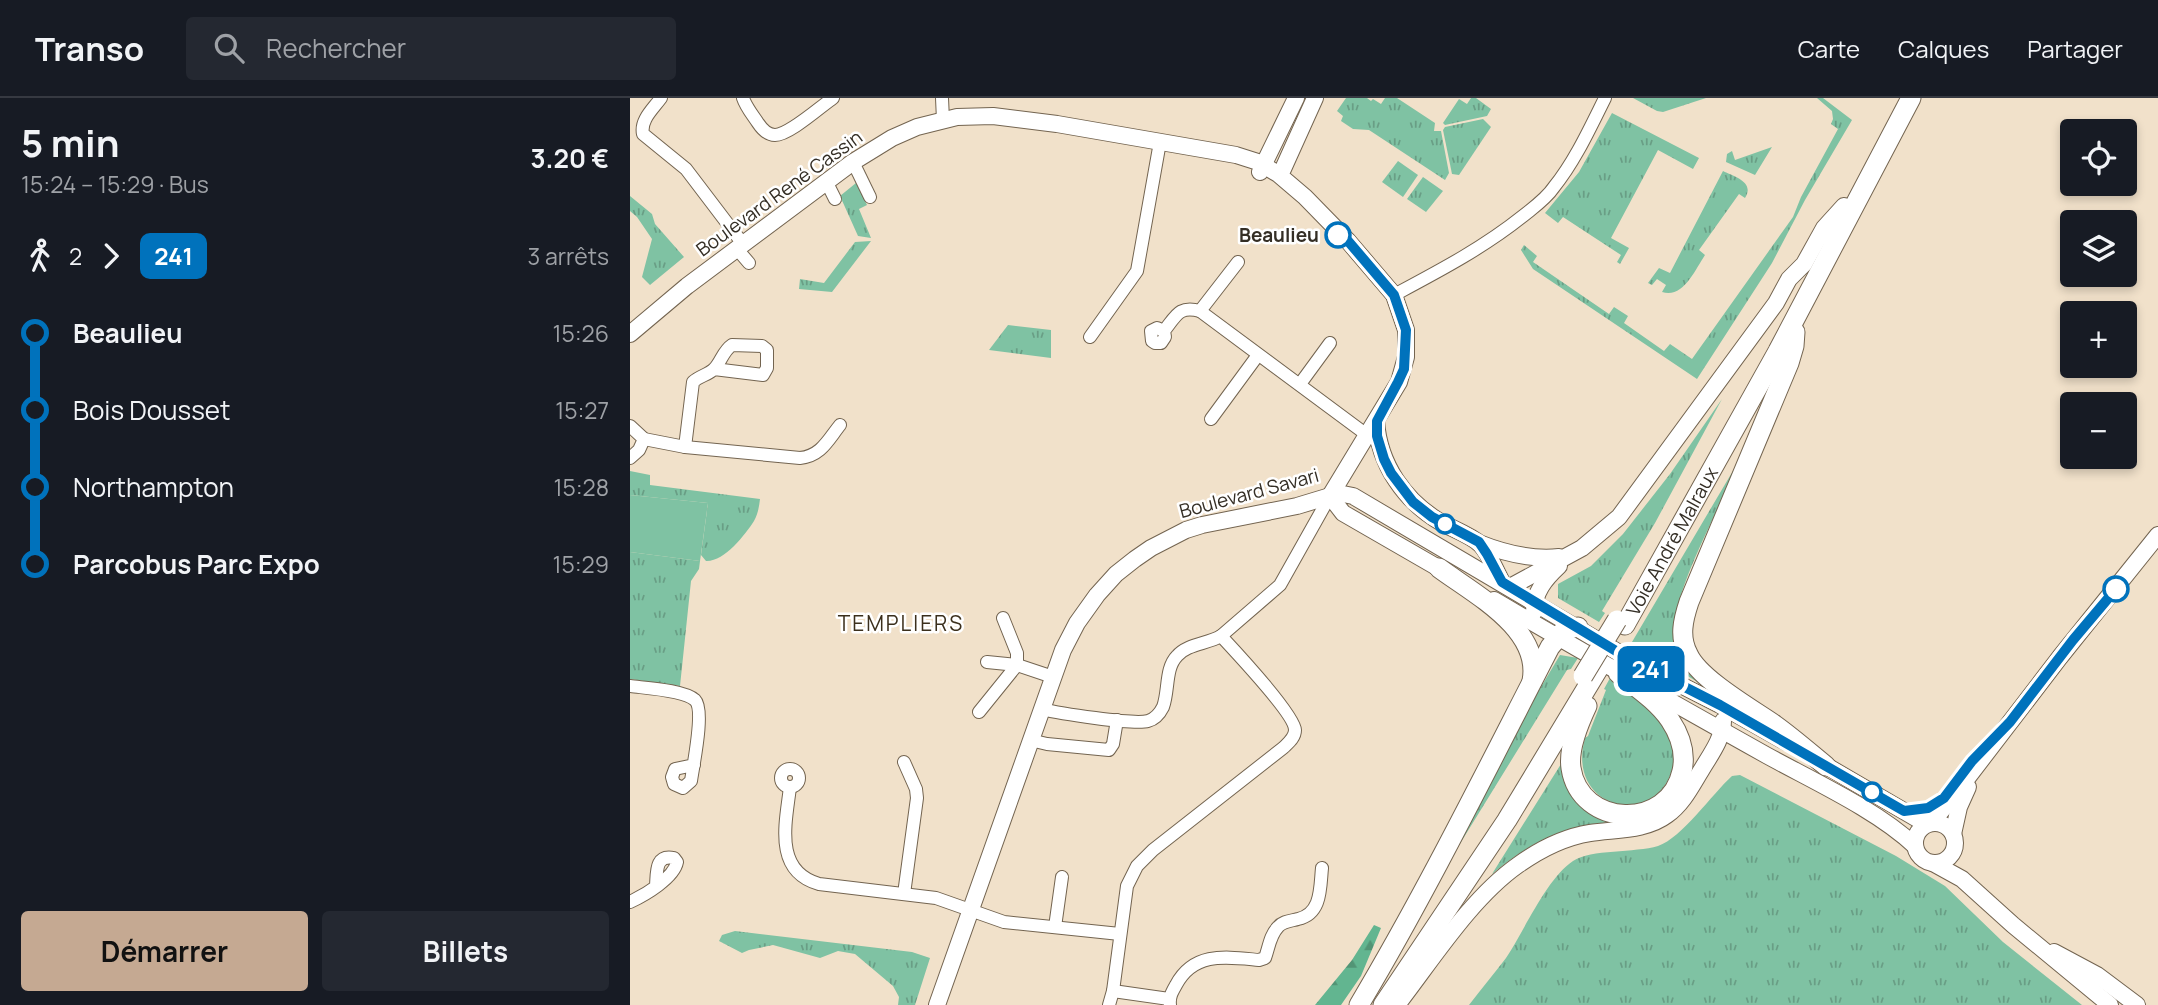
<!DOCTYPE html>
<html lang="fr">
<head>
<meta charset="utf-8">
<style>
	:root { --surface:#171b24; --page:#242831; --text:#f1f3f6; --muted:#9ea1a6; --line:#363941; --accent:#c5a992 }
	body { margin:0; font-family:Manrope,sans-serif; background:var(--page); color:var(--text); height:100vh; display:flex; flex-direction:column; font-size:26px; white-space:nowrap }
	* { box-sizing:border-box; margin:0 }
	p { font-size:23px; color:var(--muted) }
	.icon { flex:none; width:38px; height:38px; fill:none; stroke:currentColor; stroke-width:2; stroke-linecap:round; stroke-linejoin:round }
	.map { position:relative; flex:1; overflow:hidden }
	.sheet { display:flex; flex-direction:column; background:var(--surface); width:630px }
	.sheet>* { flex:none }
	.badge { padding:0 14px; border-radius:10px; font-size:24px; line-height:46px }
	.fabs { position:absolute; left:1430px; top:21px; display:grid; gap:14px }
	.fabs a { display:grid; place-items:center; width:77px; height:77px; border-radius:7px; background:var(--surface); box-shadow:0 4px 10px #0003; font-size:35px }
	.map>.badge { position:absolute; translate:-50% -50%; box-shadow:0 0 0 4px #fff }
	.legs { display:flex; align-items:center; gap:10px; height:77px; padding:0 21px; font-size:23px }
	.legs p { margin-inline-start:auto }
	.overview { display:flex; align-items:center; justify-content:space-between; height:119px; padding:0 21px }
	h1 { font-size:38px; font-weight:700; line-height:52px }
	.primary-button { display:flex; gap:14px; margin-top:auto; padding:14px 21px }
	.primary-button a { flex:1; height:80px; border-radius:7px; background:var(--accent); color:#111; font-size:28px; font-weight:700; line-height:80px; text-align:center }
	.primary-button a+a { background:var(--page); color:var(--text) }
	ul { padding:0 21px; list-style:none }
	li { display:flex; align-items:center; gap:24px; height:77px; font-size:26px }
	li i { display:grid; place-items:center; width:10px; height:100%; margin:0 9px; background:currentColor }
	li i::after { content:''; width:18px; height:18px; margin:-9px; border:5px solid; border-radius:50%; background:var(--surface) }
	li p { margin-inline-start:auto }
	li:first-child i { background:linear-gradient(#0000 50%,currentColor 0) }
	li:last-child i { background:linear-gradient(currentColor 50%,#0000 0) }
	header { display:flex; align-items:center; gap:42px; box-sizing:border-box; height:98px; padding:0 35px; background:var(--surface); border-bottom:2px solid var(--line) }
	header strong { font-size:33px }
	nav { display:flex; gap:38px; margin-inline-start:auto; font-size:24px }
	.search { width:490px; height:63px; background:var(--page); display:flex; align-items:center; gap:18px; box-sizing:border-box; padding:0 24px; border-radius:7px; color:var(--muted); font-size:26px }
	main { display:flex; flex:1; min-height:0 }
	.map>svg:first-child { display:block }
	.grass { fill:url(#grass-tufts) }
	.forest { fill:url(#forest-firs) }
	.green { fill:#7fc2a3 }
	.lines { fill:none; stroke-linecap:round; stroke-linejoin:round }
	.minor-casing { stroke:#736450; stroke-width:14 }
	.tertiary-casing { stroke:#736450; stroke-width:18 }
	.primary-casing { stroke:#736450; stroke-width:21 }
	.minor { stroke:#fff; stroke-width:12 }
	.tertiary { stroke:#fff; stroke-width:16 }
	.primary { stroke:#fff; stroke-width:19 }
	.primary-bridge-casing { stroke:#736450; stroke-width:21; stroke-linecap:butt }
	.primary-bridge { stroke:#fff; stroke-width:19 }
	.line-1-casing { stroke:#fff; stroke-width:16 }
	.line-1 { stroke:#0072bc; stroke-width:10 }
	.stop-1-dot { fill:#fff; stroke:#0072bc; stroke-width:3.5 }
	.labels { text-anchor:middle; stroke-width:5; stroke-linejoin:round; paint-order:stroke }
	.street-label { font-size:19px; fill:#342e25; stroke:#fff }
	.stop-label { font-size:19px; font-weight:bold; fill:#342e25; stroke:#fff; text-anchor:end }
	.neighbourhood-label { font-size:21px; letter-spacing:2px; fill:#3b2f1c; stroke:#fff }
</style>
</head>
<body>
<header>
<strong>Transo</strong>
<div class="search"><svg class="icon" aria-label="search" viewBox="0 0 24 24"><circle cx="10" cy="10" r="6"/><path d="M15 15l6 6"/></svg>Rechercher</div>
<nav><a>Carte</a><a>Calques</a><a>Partager</a></nav>
</header>
<main>
<section class="sheet">
<div class="overview"><div><h1>5 min</h1><p>15:24 – 15:29 · Bus</p></div><b>3.20 €</b></div>
<div class="legs"><svg class="icon" aria-label="walk" viewBox="0 0 24 24"><circle cx="13" cy="4" r="2"/><path d="M13 8l-2 6 4 7M11 14l-3 7M7 12l3-4h3l4 4"/></svg>2<svg class="icon" aria-label="forward" viewBox="0 0 24 24"><path d="M9 5l7 7-7 7"/></svg><b class="badge" style="background:#0072bc;color:#fff">241</b><p>3 arrêts</p></div>
<ul>
<li><i style="color:#0072bc"></i><b>Beaulieu</b><p>15:26</p></li>
<li><i style="color:#0072bc"></i><span>Bois Dousset</span><p>15:27</p></li>
<li><i style="color:#0072bc"></i><span>Northampton</span><p>15:28</p></li>
<li><i style="color:#0072bc"></i><b>Parcobus Parc Expo</b><p>15:29</p></li>
</ul>
<div class="primary-button"><a>Démarrer</a><a>Billets</a></div>
</section>
<div class="map">
<svg width="1528" height="907" viewBox="0 0 1528 907">
	<defs>
		<pattern id="grass-tufts" width="24" height="20" patternUnits="userSpaceOnUse" patternTransform="scale(1.75)"><rect width="24" height="20" fill="#7fc2a3"/><path d="M3 7l-1-3M5 7V3M7 7l1-3M15 17l-1-3M17 17v-4M19 17l1-3" fill="none" stroke="#699e85"/></pattern>
		<pattern id="forest-firs" width="22" height="20" patternUnits="userSpaceOnUse" patternTransform="scale(1.75)"><rect width="22" height="20" fill="#62b590"/><path d="M5 1l3.5 6h-7zM16 11l3.5 6h-7z" fill="#529475"/></pattern>
	</defs>
	<rect width="100%" height="100%" fill="#f1e1ca"/>
	<!-- grass -->
	<g class="grass">
		<path d="M716,0H737L741,3L743,1L751,6L755,0H767L805,25L804,33H811L819,75L815,82L739,32L723,31L711,23L713,18L707,13Z"/>
		<path d="M841,0H846L861,11L857,18L815,27L813,25L829,1L837,6Z"/>
		<path d="M1003,0H1076L1033,14L1027,13Z"/>
		<path d="M1187,0H1193L1222,22L1175,102L1142,165L1067,281L903,171L891,152L894,147L907,158L903,164L979,216L984,209L998,218L994,225L1034,253L1040,246L1062,261L1163,119L1171,99L1208,31L1201,26L1203,21L1202,13Z"/>
		<path d="M982,15L1069,60L1063,71L1028,52L981,140L999,150L990,166L987,164L991,157L933,119L928,125L915,115L949,74Z"/>
		<path d="M853,21L861,29L829,77L822,76L813,32L815,29Z"/>
		<path d="M1142,49L1125,77L1096,64L1097,56L1102,53L1105,62Z"/>
		<path d="M768,63L788,77L773,99L752,84Z"/>
		<path d="M1093,73C1105,79 1125,84 1115,100L1109,96L1069,152L1075,157C1065,172 1053,201 1032,194L1036,187L1027,181L1022,187L1018,185L1029,170L1040,175Z"/>
		<path d="M793,79L813,93L796,114L777,101Z"/>
		<path d="M226,85L237,107L229,111L241,140L228,138L210,98Z"/>
		<path d="M0,98L22,116L25,126L54,159L20,187L12,179L22,141L7,119L0,113Z"/>
		<path d="M241,143L202,194L169,191L170,181L194,185L225,144Z"/>
		<path d="M378,227L421,232V260L359,252Z"/>
		<path d="M1092,301L1025,425L972,513L975,515L969,524L928,500V486L961,468L993,436L1040,376Z"/>
		<path d="M1107,366C1093,410 1021,523 1050,565C1060,578 1084,592 1097,602L1002,544Z"/>
		<path d="M0,373L20,377V387L130,401C129,409 128,416 124,423C115,437 94,464 76,463L71,457L78,405L0,397Z"/>
		<path d="M0,454L70,463L69,471L61,483L50,588L0,581Z"/>
		<path d="M930,557L948,560L941,571L937,572L823,757L902,604Z"/>
		<path d="M980,580C1000,597 1025,613 1038,636C1044,647 1045,660 1042,672C1025,731 935,712 955,640L958,638L976,592L974,591Z"/>
		<path d="M931,666C936,702 950,710 981,724C933,727 898,746 862,776Z"/>
		<path d="M1110,677L1266,758L1315,788L1373,844L1452,907H839C851,891 864,876 876,860C894,833 917,780 943,763C961,751 1005,755 1028,748C1052,740 1082,696 1102,678Z"/>
		<path d="M105,833L282,854L300,860L285,907H268L269,899L263,888L225,856L208,853L190,860L143,847L119,852L112,855L89,843L92,837Z"/>
	</g>
	<!-- forest -->
	<path class="forest" d="M744,827L751,830L731,878L711,907H685L722,862Z"/>
	<!-- green -->
	<path class="green" d="M0,397L78,405L70,463L0,454Z"/>
	<g class="lines">
		<defs>
			<g id="minor">
				<path d="M31,0C23,11 10,22 13,36L56,71L113,146"/>
				<path d="M113,0C116,9 122,16 128,25C132,31 137,37 145,37C159,37 190,9 203,0"/>
				<path d="M312,0L313,22"/>
				<path d="M223,64L240,99"/>
				<path d="M196,83L205,101"/>
				<path d="M107,151L119,165"/>
				<path d="M608,164L570,213L737,337"/>
				<path d="M764,197C809,173 853,150 893,118C904,109 916,101 924,89C945,63 960,30 975,0"/>
				<path d="M534,233L535,239L531,245H525L522,243L521,233L527,230L534,233C546,218 549,207 570,213"/>
				<path d="M460,239L507,173L530,44"/>
				<path d="M670,286L700,245"/>
				<path d="M581,321L628,257"/>
				<path d="M0,328L14,341L9,352L0,360"/>
				<path d="M14,341L55,349L170,360C191,358 198,342 210,327"/>
				<path d="M55,349L63,284C69,278 78,277 84,271C91,264 93,253 102,247L132,248L137,252V270L133,277L84,271"/>
				<path d="M357,564L387,567L423,579"/>
				<path d="M0,588C15,590 54,592 65,602C75,612 63,668 61,683L53,690L44,686L42,679L45,671L64,667"/>
				<path d="M411,611C428,615 503,627 518,623C525,621 530,615 533,609C539,593 535,570 547,558C557,546 577,546 591,538"/>
				<path d="M349,614L387,567V555L373,520"/>
				<path d="M400,642L417,646L479,652L483,646L487,622"/>
				<path d="M274,664L286,691L287,700L274,796"/>
				<circle cx="160" cy="680" r="9"/>
				<path d="M160,689C156,724 143,773 189,786L306,800L374,824L490,836"/>
				<path d="M0,804C15,797 44,780 47,764L44,760C25,756 27,774 26,788"/>
				<path d="M425,829L432,779"/>
				<path d="M483,893L539,901"/>
				<path d="M479,907L483,893L497,788L507,768L523,752L653,650C658,645 665,640 665,632C665,617 604,552 591,538L650,487L700,398"/>
				<path d="M540,907C539,899 542,894 546,887C564,853 597,859 629,862L635,860C639,849 640,837 648,829C653,823 661,823 668,821C692,816 690,789 692,770"/>
			</g>
			<g id="tertiary">
				<path d="M653,71L685,0"/>
				<path d="M630,74L666,0"/>
				<path d="M0,236L57,188L223,64L262,40L287,29L327,19L363,18L427,26L606,57L628,64L648,76L675,99L718,143L764,197L776,232V259L769,284L700,398"/>
				<path d="M746,323C749,366 774,403 812,425C823,431 840,437 850,446C860,456 865,472 872,484"/>
				<path d="M700,398L713,415L817,475"/>
				<path d="M849,445C874,455 901,462 929,459"/>
				<path d="M880,489L952,450L989,419L1146,205L1159,181L1174,166L1194,130L1214,108"/>
				<path d="M864,502C954,555 1045,606 1136,657C1183,683 1247,712 1285,748"/>
				<path d="M904,514C904,494 915,481 929,468"/>
				<path d="M1188,663L1296,726"/>
				<circle cx="1305" cy="745" r="20"/>
				<path d="M1301,725L1319,704L1430,559L1528,437"/>
				<path d="M1323,736L1329,709L1338,689"/>
				<path d="M1303,765L1332,781L1383,827L1480,907"/>
				<path d="M1424,854L1467,877L1507,907"/>
				<path d="M307,907L433,552L447,525L467,497L486,476L505,461L521,450L556,432L572,427L667,408L700,398L713,396L723,398L996,559L1090,607L1156,644"/>
				<path d="M767,907C802,862 841,800 888,767C909,752 935,739 960,735C985,731 1016,733 1037,717C1053,706 1062,687 1072,671C1081,656 1093,640 1093,623"/>
			</g>
			<g id="primary">
				<path d="M1165,234L1164,248L1159,265L1059,504C1053,522 1049,539 1058,556C1069,581 1122,611 1145,627C1163,640 1179,654 1196,668"/>
				<path d="M809,470C844,496 912,531 902,583"/>
				<path id="s1" d="M995,527L1148,253L1281,0"/>
				<path d="M957,608C949,625 938,650 941,670C950,730 1039,733 1052,673C1056,655 1050,637 1040,622C1027,603 1007,590 988,575"/>
				<path d="M729,907C798,791 858,669 920,549L934,532L948,529"/>
				<path d="M753,907L877,722L970,568"/>
			</g>
		</defs>
		<!-- minor casing -->
		<use href="#minor" class="minor-casing"/>
		<!-- tertiary casing -->
		<use href="#tertiary" class="tertiary-casing"/>
		<!-- primary casing -->
		<use href="#primary" class="primary-casing"/>
		<!-- minor -->
		<use href="#minor" class="minor"/>
		<!-- tertiary -->
		<use href="#tertiary" class="tertiary"/>
		<!-- primary -->
		<use href="#primary" class="primary"/>
		<defs>
			<path id="primary-bridge" d="M953,578L987,522"/>
		</defs>
		<!-- primary-bridge casing -->
		<use href="#primary-bridge" class="primary-bridge-casing"/>
		<!-- primary-bridge -->
		<use href="#primary-bridge" class="primary-bridge"/>
	</g>
	<g class="lines">
		<defs>
			<path id="line-1" d="M708,137L718,143L764,197L776,232L774,271L768,284L747,323V338L754,361L761,375L783,404L802,419L849,444L857,456L872,484L996,559L1090,607L1274,713L1298,710L1314,700L1342,663L1380,624L1443,542L1486,491"/>
		</defs>
		<!-- line-1 casing -->
		<use href="#line-1" class="line-1-casing"/>
		<!-- line-1 -->
		<use href="#line-1" class="line-1"/>
	</g>
	<!-- markers -->
	<g class="stop-1-dot">
		<circle cx="708" cy="137" r="12"/>
		<circle cx="815" cy="426" r="9"/>
		<circle cx="1486" cy="491" r="12"/>
		<circle cx="1242" cy="694" r="9"/>
	</g>
	<g class="labels">
		<!-- street labels -->
		<g class="street-label">
			<text transform="translate(149 95) rotate(-36)" y="7">Boulevard René Cassin</text>
			<text transform="translate(619 395) rotate(-15)" y="7">Boulevard Savari</text>
			<text dy="7" stroke="none"><textPath href="#s1" startOffset="96">Voie André Malraux</textPath></text>
		</g>
		<!-- stop labels -->
		<g class="stop-label">
			<text x="689" y="144">Beaulieu</text>
		</g>
		<!-- neighbourhood labels -->
		<g class="neighbourhood-label">
			<text x="271" y="533">TEMPLIERS</text>
		</g>
	</g>
</svg>
<div class="fabs">
<a><svg class="icon" aria-label="locate" viewBox="0 0 24 24"><circle cx="12" cy="12" r="6"/><path d="M12 2v4M12 18v4M2 12h4M18 12h4"/></svg></a>
<a><svg class="icon" aria-label="layers" viewBox="0 0 24 24"><path d="M12 4l9 5-9 5-9-5zM3 14l9 5 9-5"/></svg></a>
<a>+</a>
<a>−</a>
</div>
<b class="badge" style="left:1021px;top:571px;background:#0072bc;color:#fff">241</b>
</div>
</main>
</body>
</html>
